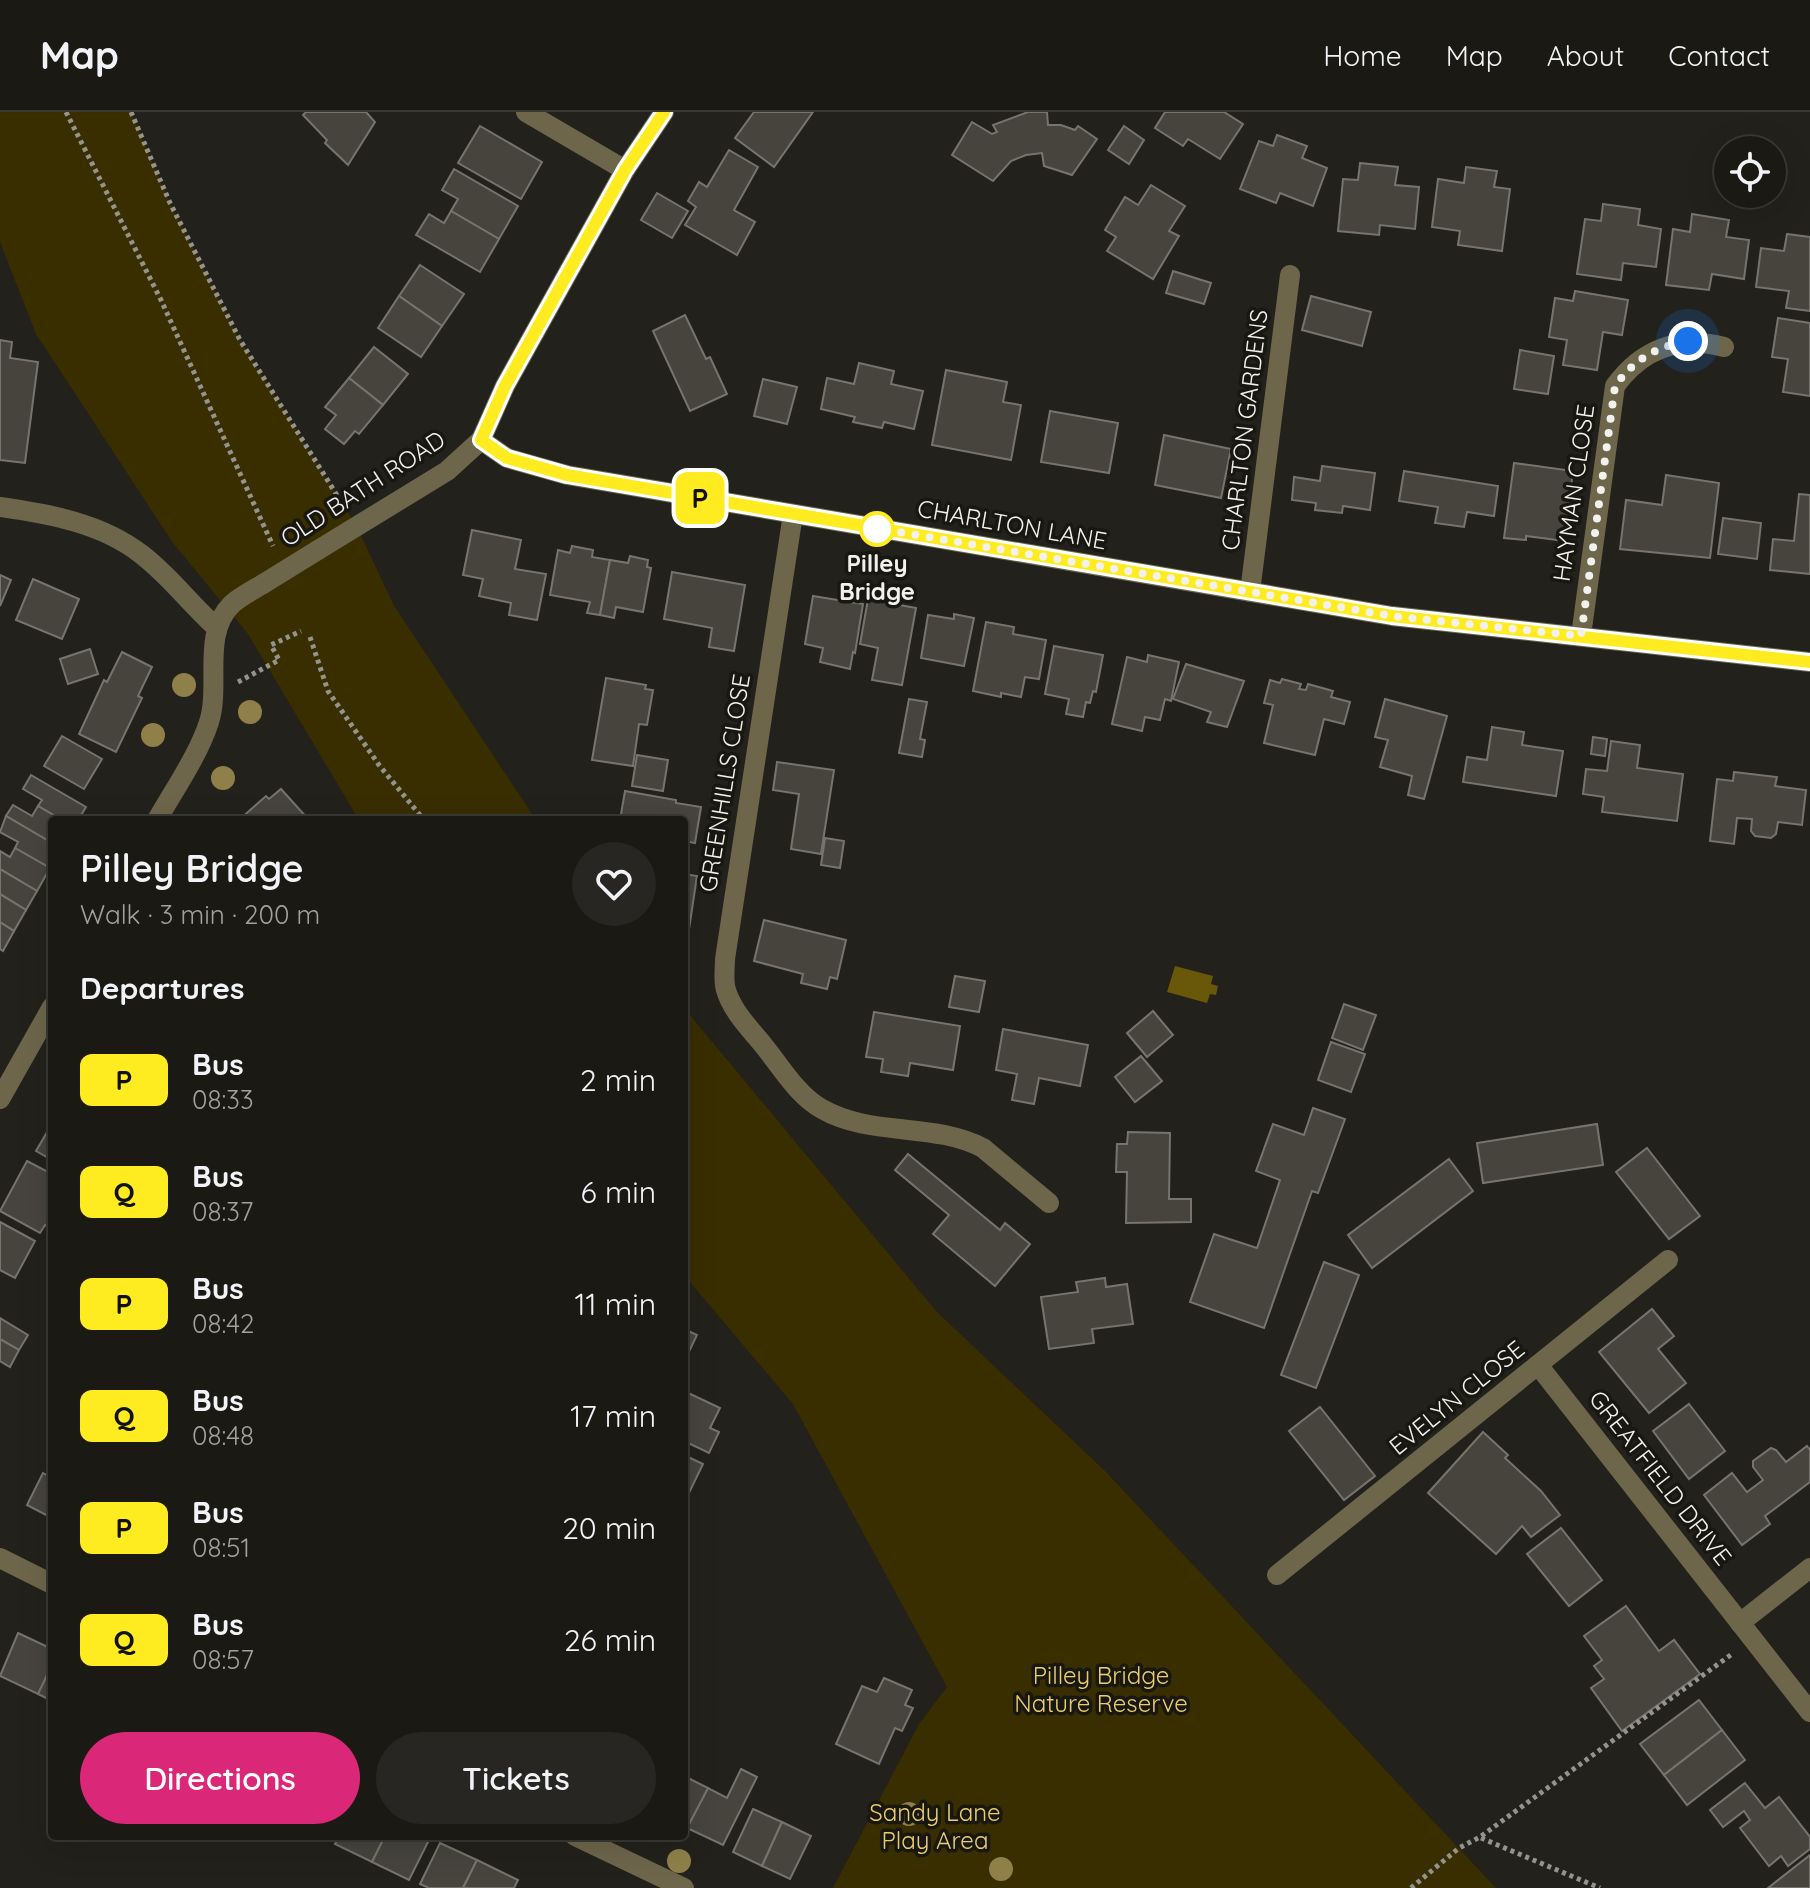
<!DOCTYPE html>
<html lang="en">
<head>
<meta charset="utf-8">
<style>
	:root { --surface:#1a1914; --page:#272622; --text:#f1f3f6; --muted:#9fa0a0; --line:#383834; --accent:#db2777 }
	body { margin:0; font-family:Quicksand,sans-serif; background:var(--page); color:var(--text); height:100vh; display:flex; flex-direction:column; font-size:30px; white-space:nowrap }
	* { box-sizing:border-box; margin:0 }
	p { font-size:26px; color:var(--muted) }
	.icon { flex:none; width:44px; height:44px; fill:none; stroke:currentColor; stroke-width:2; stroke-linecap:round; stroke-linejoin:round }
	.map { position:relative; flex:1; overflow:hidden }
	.panel { position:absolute; left:48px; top:704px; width:640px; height:1024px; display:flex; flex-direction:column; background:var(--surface); border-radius:8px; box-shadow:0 8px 32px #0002,0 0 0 2px var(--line) }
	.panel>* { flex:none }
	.badge { padding:0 16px; border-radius:12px; font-size:28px; line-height:52px }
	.buttons { position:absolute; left:1714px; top:24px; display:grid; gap:16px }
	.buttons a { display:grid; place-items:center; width:72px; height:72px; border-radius:50%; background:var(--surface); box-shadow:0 8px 32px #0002,0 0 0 2px var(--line); font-size:40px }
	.you { position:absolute; width:40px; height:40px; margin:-20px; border:6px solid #fff; border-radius:50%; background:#1a73e8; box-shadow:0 0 0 12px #1a73e833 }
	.map>.badge { position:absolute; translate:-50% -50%; box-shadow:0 0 0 4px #fff }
	h2 { padding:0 32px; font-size:30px; line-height:72px }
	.round { display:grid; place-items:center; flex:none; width:84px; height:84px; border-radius:42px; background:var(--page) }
	.overview { display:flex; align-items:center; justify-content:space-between; height:136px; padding:0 32px }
	h1 { font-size:38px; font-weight:600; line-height:60px }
	.cta { display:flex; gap:16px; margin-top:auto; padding:16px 32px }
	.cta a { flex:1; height:92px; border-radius:48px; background:var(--accent); color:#fff; font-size:32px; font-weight:600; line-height:92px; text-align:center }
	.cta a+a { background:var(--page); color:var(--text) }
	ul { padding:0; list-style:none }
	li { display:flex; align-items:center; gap:24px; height:112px; padding:0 32px }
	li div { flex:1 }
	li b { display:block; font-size:30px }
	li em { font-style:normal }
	li .badge { min-width:88px; font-weight:700; text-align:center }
	header { display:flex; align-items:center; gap:48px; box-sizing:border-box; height:112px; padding:0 40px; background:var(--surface); border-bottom:2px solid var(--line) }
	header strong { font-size:38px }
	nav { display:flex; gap:44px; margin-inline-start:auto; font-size:28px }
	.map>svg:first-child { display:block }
	.green { fill:#392e00 }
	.water { fill:#69570a }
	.building { fill:#46443d; stroke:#76746d; stroke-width:2 }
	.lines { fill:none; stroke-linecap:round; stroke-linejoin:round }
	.path { stroke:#94938e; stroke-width:5; stroke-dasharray:4 4; stroke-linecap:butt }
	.minor { stroke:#6d664b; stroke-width:20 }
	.tertiary { stroke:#6d664b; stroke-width:20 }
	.tertiary-bridge { stroke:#6d664b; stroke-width:20 }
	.tree { fill:#8f8049 }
	.line-casing { stroke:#fff; stroke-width:18 }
	.line { stroke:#feec21; stroke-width:12 }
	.walk { stroke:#f2f1ed; stroke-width:8; stroke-dasharray:0 14.4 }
	.stop-dot { fill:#fff; stroke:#feec21; stroke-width:4 }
	.labels { text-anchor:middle; stroke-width:7; stroke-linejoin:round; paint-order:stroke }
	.street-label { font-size:24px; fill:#f2f1ed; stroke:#191712 }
	.stop-label { font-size:24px; font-weight:bold; fill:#f2f1ed; stroke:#191712 }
	.park-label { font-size:24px; fill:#e9ce6e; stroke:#191712 }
</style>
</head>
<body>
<header>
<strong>Map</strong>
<nav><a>Home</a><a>Map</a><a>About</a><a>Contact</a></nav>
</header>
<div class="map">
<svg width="1810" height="1776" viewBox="0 0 1810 1776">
	<rect width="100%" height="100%" fill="#22211b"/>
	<!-- green -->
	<g class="green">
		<path d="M0,0H131L170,91L240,228L357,415L393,492L536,708H359L248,522L173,431L36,222L0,130Z"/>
		<path d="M684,896L937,1200L1106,1360L1496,1776H833L919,1612L947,1575L793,1292L684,1163Z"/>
	</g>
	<!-- water -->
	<path class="water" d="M1175,854L1213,864L1211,872L1218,874L1216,883L1210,882L1207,891L1167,880Z"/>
	<!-- building -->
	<g class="building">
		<path d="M306,0H366L375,10L348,53L325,31L327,28L303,3Z"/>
		<path d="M754,0H813L774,55L735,26Z"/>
		<path d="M1028,0H1047L1048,13H1061L1075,18L1078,14L1097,27L1072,63L1044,54L1042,41L1026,43L1011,49L993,69L952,43L972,10L992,22L997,20L993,13Z"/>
		<path d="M1165,0H1224L1243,12L1220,47L1188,27L1183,34L1155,16Z"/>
		<path d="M480,14L542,50L521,87L458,51Z"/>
		<path d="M1124,14L1144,28L1129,52L1108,38Z"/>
		<path d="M1277,23L1307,34L1302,46L1327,56L1313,94L1280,81L1276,91L1240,77L1259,29L1273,34Z"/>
		<path d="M729,38L758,55L734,98L755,110L737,143L685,113L696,95L688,89L699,70L707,75Z"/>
		<path d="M1360,51L1398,55L1395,73L1419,75L1415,117L1380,113L1379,123L1338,119L1343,67L1358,68Z"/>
		<path d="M1466,55L1497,59L1494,75L1510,77L1502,139L1458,133L1460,119L1432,115L1438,67L1464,71Z"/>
		<path d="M454,57L518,94L499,127L451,99L458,87L442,78Z"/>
		<path d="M1151,73L1185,94L1169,119L1179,124L1153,167L1107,139L1116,125L1105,118L1125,85L1138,93Z"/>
		<path d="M657,81L688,99L672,126L641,108Z"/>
		<path d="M1603,92L1640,97L1638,113L1661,117L1656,155L1623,151L1621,168L1577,162L1585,107L1601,109Z"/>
		<path d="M451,99L499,127L480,160L416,123L429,102L444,111Z"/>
		<path d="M1692,102L1729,108L1726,125L1749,128L1744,167L1712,162L1709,178L1666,173L1673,117L1690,120Z"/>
		<path d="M1787,122L1810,125V199L1786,196L1789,179L1756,175L1761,136L1784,139Z"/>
		<path d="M420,153L464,182L442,214L399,184Z"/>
		<path d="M1173,159L1211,171L1204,192L1166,181Z"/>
		<path d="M1575,179L1628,188L1622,223L1603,220L1597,258L1563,253L1567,228L1549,225L1555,186L1573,189Z"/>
		<path d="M399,184L442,214L421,245L378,216Z"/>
		<path d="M1311,184L1371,200L1362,234L1302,218Z"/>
		<path d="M685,203L706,247L710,245L727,282L690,299L653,219Z"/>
		<path d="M1778,206L1810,211V284L1783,280L1788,247L1772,245Z"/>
		<path d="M0,228L12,230L10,246L38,250L25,351L0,348Z"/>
		<path d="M374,235L408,262L383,293L349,266Z"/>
		<path d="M1520,238L1554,244L1548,282L1514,277Z"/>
		<path d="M859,251L894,259L891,272L923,279L914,317L884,310L882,316L853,310L855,305L821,297L827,266L854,272Z"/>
		<path d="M946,258L1007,270L1003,290L1021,293L1011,348L932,333Z"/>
		<path d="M349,266L383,293L359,322L355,319L344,332L325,317L336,303L325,295Z"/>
		<path d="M763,267L797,275L787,312L754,304Z"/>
		<path d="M1050,299L1118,311L1109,361L1041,350Z"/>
		<path d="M1164,323L1231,337L1221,386L1155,373Z"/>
		<path d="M1514,351L1573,359L1564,429L1526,424V428L1504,426Z"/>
		<path d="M1322,354L1375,361L1370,398L1343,394L1342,401L1315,398L1316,391L1292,388L1294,365L1320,369Z"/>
		<path d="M1404,359L1498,374L1494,404L1467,400L1464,415L1435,411L1438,395L1399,389Z"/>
		<path d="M1666,363L1719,371L1710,446L1620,437L1626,388L1662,393Z"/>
		<path d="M1799,382L1810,383V462L1770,458L1773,427L1794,429Z"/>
		<path d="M1723,406L1761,411L1757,447L1718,442Z"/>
		<path d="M472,418L521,428L515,457L546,462L537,508L509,503L511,491L479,484L483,467L463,463Z"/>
		<path d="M572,434L593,438L592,445L610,448L600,503L587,501L590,490L550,483L558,438L570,441Z"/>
		<path d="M630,444L648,448L647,455L651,456L643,500L616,495L614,506L600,503L610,448L628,451Z"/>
		<path d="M672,460L745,473L734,539L709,535L712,516L664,507Z"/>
		<path d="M0,463L11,468L0,494Z"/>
		<path d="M33,467L79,487L62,527L16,508Z"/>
		<path d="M813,484L863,492L855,541L853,540L850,557L820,550L823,536L805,532Z"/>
		<path d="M868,487L916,496L902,573L872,568L878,536L860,532Z"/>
		<path d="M954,502L974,506L964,554L921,546L928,503L954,507Z"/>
		<path d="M986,510L1014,515L1013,522L1046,528L1039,567L1025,565L1021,585L1001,581V585L973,579Z"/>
		<path d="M1054,534L1103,543L1096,580L1093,579L1090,591L1086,590L1083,605L1066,602L1069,587L1045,582Z"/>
		<path d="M90,537L98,562L68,572L60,547Z"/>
		<path d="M122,540L152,555L138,584L142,586L116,640L79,622L104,568L107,570Z"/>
		<path d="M1148,543L1179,550L1171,589L1165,587L1160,608L1145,605L1142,619L1112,612L1127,545L1147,550Z"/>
		<path d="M1186,552L1244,569L1227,615L1207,610L1211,600L1173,587Z"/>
		<path d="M606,566L646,573L645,577L653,578L647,613L639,612L633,654L592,648Z"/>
		<path d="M1282,567L1301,572L1299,577L1306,578L1308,572L1333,579L1331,585L1350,590L1344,612L1324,607L1315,643L1264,631L1273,593L1264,591L1270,568L1280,571Z"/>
		<path d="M909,587L927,590L920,627L925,628L922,645L899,641Z"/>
		<path d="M1385,587L1447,604L1424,687L1408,683L1412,664L1380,655L1388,628L1375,625Z"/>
		<path d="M1492,615L1524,620L1522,633L1563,639L1556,684L1463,670L1467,645L1487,648Z"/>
		<path d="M62,624L102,647L84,677L44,654Z"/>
		<path d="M1593,625L1607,627L1605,644L1591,642Z"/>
		<path d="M1611,629L1640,633L1637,656L1683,662L1677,709L1602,700L1604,685L1583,682L1586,657L1607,659Z"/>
		<path d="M637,643L668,648L663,679L632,674Z"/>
		<path d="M777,650L834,658L821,742L791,737L799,682L773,678Z"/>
		<path d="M1734,660L1777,665L1775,674L1806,678L1802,713L1778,710L1776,722L1771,726L1755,724L1751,719L1752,707L1737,706L1734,732L1710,729L1717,667L1733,669Z"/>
		<path d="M31,663L86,695L78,708H62L38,694L42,688L23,677Z"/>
		<path d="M281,677L309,708H239L266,684L269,687Z"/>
		<path d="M625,679L676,688V691L701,695L695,731L684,729V708H620Z"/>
		<path d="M13,693L32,704L38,694L62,708H52V731L6,704Z"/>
		<path d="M6,704L52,731L50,756L15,736L18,730L0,720Z"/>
		<path d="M825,726L844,729L840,756L821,753Z"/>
		<path d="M15,736L50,756L37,779L0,757V739L10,745Z"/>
		<path d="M0,757L37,779L26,798L0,782Z"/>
		<path d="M684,762L697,764L688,824L684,823Z"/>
		<path d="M0,782L26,798L14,819L0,810Z"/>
		<path d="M764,808L846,828L837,867L830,865L827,877L801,871L803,862L754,849Z"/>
		<path d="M0,810L14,819L3,839L0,837Z"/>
		<path d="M955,864L985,869L979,900L949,895Z"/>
		<path d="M1344,892L1376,903L1363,938L1332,926Z"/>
		<path d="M1153,899L1173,923L1147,945L1127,921Z"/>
		<path d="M874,900L960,914L953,958L910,951L908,964L881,960L883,947L866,945Z"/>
		<path d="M1003,917L1088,933L1080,974L1039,966L1034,992L1012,988L1017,962L996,958Z"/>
		<path d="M1331,930L1365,942L1351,980L1318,968Z"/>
		<path d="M1141,944L1162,969L1135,990L1115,965Z"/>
		<path d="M1313,996L1345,1007L1318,1081L1312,1079L1264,1216L1190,1190L1214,1122L1257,1136L1280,1068L1256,1059L1273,1012L1304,1023Z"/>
		<path d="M1597,1012L1603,1053L1483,1071L1477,1031Z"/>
		<path d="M50,1015L52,1016V1048L36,1039Z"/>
		<path d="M1128,1020L1170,1021L1169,1087H1191V1110L1126,1111L1127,1060H1116L1117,1032H1127Z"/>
		<path d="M1647,1036L1700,1104L1669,1127L1616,1060Z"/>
		<path d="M908,1042L1000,1118L1005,1111L1030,1132L995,1174L933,1122L949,1103L895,1058Z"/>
		<path d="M1449,1047L1473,1079L1372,1156L1348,1123Z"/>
		<path d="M27,1049L52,1062V1117L45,1113L40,1121L0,1099Z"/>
		<path d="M0,1110L35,1129L15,1166L0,1158Z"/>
		<path d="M1324,1150L1359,1163L1316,1276L1281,1263Z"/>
		<path d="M1105,1166L1106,1175L1127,1172L1133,1212L1092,1217L1094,1231L1049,1237L1041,1185L1078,1180L1076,1170Z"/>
		<path d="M1652,1197L1674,1224L1658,1237L1686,1271L1649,1301L1599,1240Z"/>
		<path d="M0,1206L28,1223L19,1238L0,1227Z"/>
		<path d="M684,1217L697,1223L686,1246L684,1245Z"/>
		<path d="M0,1227L19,1238L10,1255L0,1249Z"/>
		<path d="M684,1279L720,1296L710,1316L719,1320L709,1341L684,1329Z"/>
		<path d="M1689,1292L1725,1339L1689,1367L1653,1319Z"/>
		<path d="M1320,1295L1375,1364L1344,1388L1289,1319Z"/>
		<path d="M1483,1320L1508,1343L1505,1346L1541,1379L1560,1403L1531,1425L1522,1414L1496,1442L1428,1381Z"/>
		<path d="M1807,1334L1810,1338V1370L1765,1404L1770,1412L1742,1433L1704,1383L1732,1361L1747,1380L1763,1368L1753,1355V1349L1771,1336L1776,1338L1786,1350Z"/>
		<path d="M684,1343L703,1352L689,1381L684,1379Z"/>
		<path d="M43,1361L52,1366V1406L27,1393Z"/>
		<path d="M1561,1416L1602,1468L1569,1494L1527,1442Z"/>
		<path d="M1626,1494L1659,1539L1674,1528L1700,1562L1622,1619L1591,1576L1604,1567L1594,1554L1602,1548L1584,1524Z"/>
		<path d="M18,1521L52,1537V1553L38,1582L0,1564Z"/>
		<path d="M52,1553V1589L38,1582Z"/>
		<path d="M884,1566L912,1578L905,1593L913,1596L902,1619L895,1616L879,1652L836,1632L862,1574L877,1580Z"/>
		<path d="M1699,1588L1722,1618L1664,1663L1640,1632Z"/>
		<path d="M1722,1618L1745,1648L1687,1693L1664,1663Z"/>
		<path d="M741,1657L757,1665L723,1733L687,1716L708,1676L727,1686Z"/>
		<path d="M684,1664L708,1676L687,1716L684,1714Z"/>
		<path d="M1745,1671L1765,1696L1779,1685L1810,1725V1737L1788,1754L1781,1744L1769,1754L1740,1716L1750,1708L1744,1699L1723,1715L1710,1698Z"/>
		<path d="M753,1697L782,1710L762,1754L733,1740Z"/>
		<path d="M782,1710L811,1724L790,1767L762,1754Z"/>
		<path d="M339,1724H385L372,1750L335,1732Z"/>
		<path d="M385,1724H431L409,1768L372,1750Z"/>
		<path d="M440,1731L477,1748L463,1776H429L420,1772Z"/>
		<path d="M1810,1743V1776H1768Z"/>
		<path d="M477,1748L518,1768L514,1776H463Z"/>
	</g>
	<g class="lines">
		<!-- path -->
		<g class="path">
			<path d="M66,0L161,188L273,434"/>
			<path d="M131,0L170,91L240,228L343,393"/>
			<path d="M310,525L328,579L379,653L424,708"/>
			<path d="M238,570L279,548L271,533L301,519"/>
			<path d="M1481,1726L1600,1776"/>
			<path d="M1411,1776L1459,1736L1480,1725L1732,1542"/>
		</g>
		<!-- minor -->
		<g class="minor">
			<path d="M526,0L625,58"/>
			<path d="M793,402L725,847C725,857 723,869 726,878C732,899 751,918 764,934C781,955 798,984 822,997C871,1025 933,1010 983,1036L1049,1091"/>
			<path d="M1250,480L1290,163"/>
			<path d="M1581,524L1615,274C1642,237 1679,223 1724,235"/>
			<path d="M1538,1253L1810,1600"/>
			<path d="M0,1446L52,1472"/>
			<path d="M1277,1463L1668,1148"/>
			<path d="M1740,1511L1810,1456"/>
			<path d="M575,1724L684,1776"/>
		</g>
		<!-- tertiary -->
		<g class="tertiary">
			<path d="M481,328L507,346L567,363L1392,504L1810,550"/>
			<path d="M0,395C49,402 101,411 141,442C169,463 191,493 217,516"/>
			<path d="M318,438L447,359L481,328L505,274L625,58L664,0"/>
			<path d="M157,708C174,678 199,642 209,610C221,573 201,522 232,492C241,484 253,478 263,472"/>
			<path d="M0,987L52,895"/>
		</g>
		<!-- tertiary-bridge -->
		<path class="tertiary-bridge" d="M263,472L318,438"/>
	</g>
	<!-- trees -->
	<g class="tree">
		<circle cx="184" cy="573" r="12"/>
		<circle cx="250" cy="600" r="12"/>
		<circle cx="153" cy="623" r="12"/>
		<circle cx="223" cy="666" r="12"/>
		<circle cx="909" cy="1702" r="12"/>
		<circle cx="679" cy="1749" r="12"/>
		<circle cx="1001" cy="1757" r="12"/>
	</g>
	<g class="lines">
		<defs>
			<path id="line" d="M664,0L625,58L505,274L481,328L507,346L567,363L1392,504L1810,550"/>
		</defs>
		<!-- line casing -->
		<use href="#line" class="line-casing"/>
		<!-- line -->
		<use href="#line" class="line"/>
		<!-- walk -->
		<path class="walk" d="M877,417L875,416L1392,504L1581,524L1615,274C1634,248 1655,235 1688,229"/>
	</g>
	<!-- markers -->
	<circle class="stop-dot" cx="877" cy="417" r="16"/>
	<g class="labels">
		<!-- street labels -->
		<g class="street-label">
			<text transform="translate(1245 318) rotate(-83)" y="8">CHARLTON GARDENS</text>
			<text transform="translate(363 377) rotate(-33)" y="8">OLD BATH ROAD</text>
			<text transform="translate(1574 381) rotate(-82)" y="8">HAYMAN CLOSE</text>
			<text transform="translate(1012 413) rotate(10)" y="8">CHARLTON LANE</text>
			<text transform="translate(725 671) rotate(-81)" y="8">GREENHILLS CLOSE</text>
			<text transform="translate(1457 1286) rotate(-39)" y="8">EVELYN CLOSE</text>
			<text transform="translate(1660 1366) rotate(52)" y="8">GREATFIELD DRIVE</text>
		</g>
		<!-- stop labels -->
		<g class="stop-label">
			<text x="877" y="460">Pilley<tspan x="877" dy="28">Bridge</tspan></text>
		</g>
		<!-- park labels -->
		<g class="park-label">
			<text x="1101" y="1572">Pilley Bridge<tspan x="1101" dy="28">Nature Reserve</tspan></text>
			<text x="935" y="1709">Sandy Lane<tspan x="935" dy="28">Play Area</tspan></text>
		</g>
	</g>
</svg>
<div class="buttons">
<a><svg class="icon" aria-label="locate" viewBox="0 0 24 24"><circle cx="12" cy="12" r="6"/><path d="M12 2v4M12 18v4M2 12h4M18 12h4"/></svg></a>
</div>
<div class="you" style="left:1688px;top:229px"></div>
<b class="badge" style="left:700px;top:386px;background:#feec21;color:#111">P</b>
<section class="panel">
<div class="overview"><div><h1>Pilley Bridge</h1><p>Walk · 3 min · 200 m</p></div><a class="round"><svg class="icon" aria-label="heart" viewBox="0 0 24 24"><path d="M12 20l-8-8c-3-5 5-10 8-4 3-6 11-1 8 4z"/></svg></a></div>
<h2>Departures</h2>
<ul>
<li><span class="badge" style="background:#feec21;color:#111">P</span><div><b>Bus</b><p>08:33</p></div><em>2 min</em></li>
<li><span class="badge" style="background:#feec21;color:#111">Q</span><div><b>Bus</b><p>08:37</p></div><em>6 min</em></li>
<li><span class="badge" style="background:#feec21;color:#111">P</span><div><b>Bus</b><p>08:42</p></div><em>11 min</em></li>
<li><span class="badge" style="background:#feec21;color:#111">Q</span><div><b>Bus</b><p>08:48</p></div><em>17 min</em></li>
<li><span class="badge" style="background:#feec21;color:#111">P</span><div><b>Bus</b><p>08:51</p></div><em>20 min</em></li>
<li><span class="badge" style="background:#feec21;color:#111">Q</span><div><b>Bus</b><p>08:57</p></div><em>26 min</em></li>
</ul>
<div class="cta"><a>Directions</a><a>Tickets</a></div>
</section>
</div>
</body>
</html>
